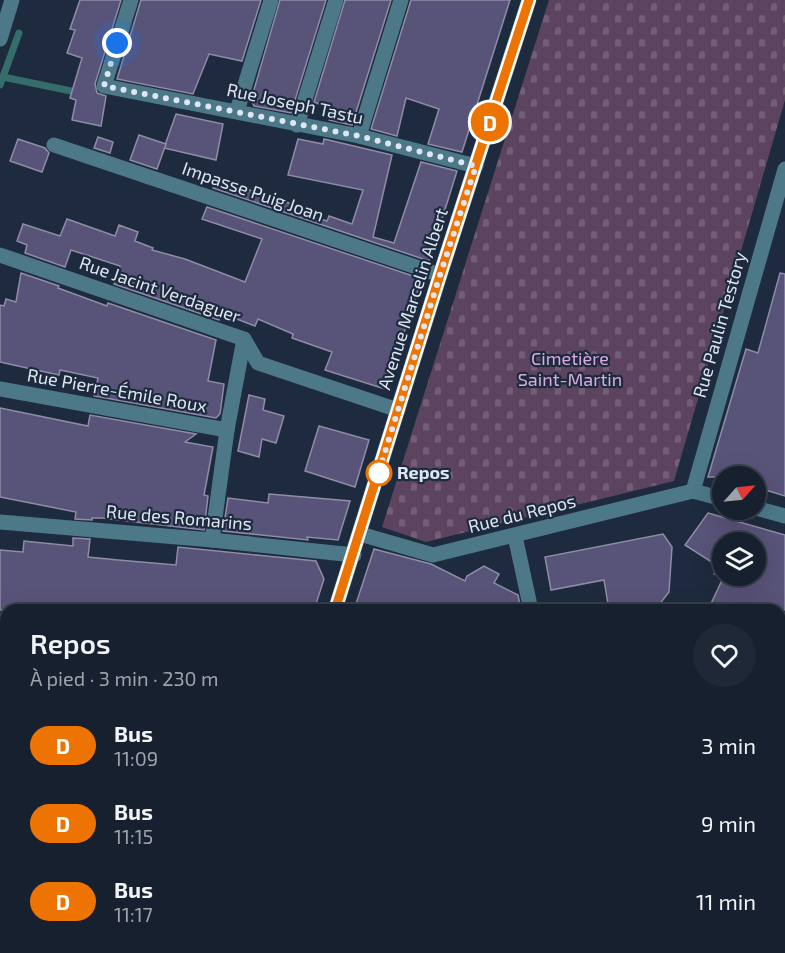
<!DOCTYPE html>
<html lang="fr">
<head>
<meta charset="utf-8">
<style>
	:root { --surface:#16202e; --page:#1f2836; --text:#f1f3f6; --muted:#9ea3aa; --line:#353e4a }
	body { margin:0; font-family:"Exo 2",sans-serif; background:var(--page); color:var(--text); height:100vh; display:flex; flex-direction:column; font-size:22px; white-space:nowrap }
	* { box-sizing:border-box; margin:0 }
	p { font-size:20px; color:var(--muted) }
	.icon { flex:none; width:33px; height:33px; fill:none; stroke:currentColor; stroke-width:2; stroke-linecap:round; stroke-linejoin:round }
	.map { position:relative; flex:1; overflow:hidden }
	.drawer { position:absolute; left:0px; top:604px; width:786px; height:350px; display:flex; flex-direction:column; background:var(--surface); border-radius:18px 18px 0 0; box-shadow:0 6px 24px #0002,0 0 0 2px var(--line) }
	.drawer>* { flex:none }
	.badge { padding:0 12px; border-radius:20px; font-size:21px; line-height:39px }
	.needle { width:39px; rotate:63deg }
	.tools { position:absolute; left:712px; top:466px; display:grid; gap:12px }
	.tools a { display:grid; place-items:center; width:54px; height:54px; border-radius:50%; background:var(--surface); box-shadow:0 6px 24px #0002,0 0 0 2px var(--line); font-size:30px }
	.you { position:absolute; width:30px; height:30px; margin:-15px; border:4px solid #fff; border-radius:50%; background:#1a73e8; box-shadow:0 0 0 9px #1a73e833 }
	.map>.badge { position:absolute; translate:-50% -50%; box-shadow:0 0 0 3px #fff }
	.round { display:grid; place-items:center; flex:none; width:63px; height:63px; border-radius:32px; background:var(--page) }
	.summary { display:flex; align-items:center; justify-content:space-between; height:102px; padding:0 30px }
	h1 { font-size:28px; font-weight:600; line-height:45px }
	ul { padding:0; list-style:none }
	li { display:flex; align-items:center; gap:18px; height:78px; padding:0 30px }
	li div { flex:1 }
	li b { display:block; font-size:22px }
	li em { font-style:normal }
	li .badge { min-width:66px; font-weight:700; text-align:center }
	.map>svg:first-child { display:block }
	.cemetery { fill:url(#cemetery-stones) }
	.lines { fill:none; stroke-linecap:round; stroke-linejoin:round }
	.stream { stroke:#346d69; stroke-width:7 }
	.building { fill:#585378; stroke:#8e8ca6; stroke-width:1.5; fill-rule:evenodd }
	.minor { stroke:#4c7888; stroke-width:15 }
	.line-casing { stroke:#fff; stroke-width:14 }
	.line { stroke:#ed7402; stroke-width:9 }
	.walk { stroke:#dde6f3; stroke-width:6; stroke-dasharray:0 10.8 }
	.stop-dot { fill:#fff; stroke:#ed7402; stroke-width:3 }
	.labels { text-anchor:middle; stroke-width:4.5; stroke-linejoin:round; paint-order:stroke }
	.street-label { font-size:18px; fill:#dde6f3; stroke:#1e2b3e }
	.park-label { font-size:18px; fill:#dbabe0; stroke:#1e2b3e }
	.stop-label { font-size:18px; font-weight:bold; fill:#dde6f3; stroke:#1e2b3e; text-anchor:start }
</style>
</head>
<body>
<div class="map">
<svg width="785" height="953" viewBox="0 0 785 953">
	<defs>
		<pattern id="cemetery-stones" width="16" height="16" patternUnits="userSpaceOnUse" patternTransform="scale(1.5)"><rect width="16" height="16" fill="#5c435f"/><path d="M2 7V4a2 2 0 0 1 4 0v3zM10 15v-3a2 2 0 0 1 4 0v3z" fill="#735e76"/></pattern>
	</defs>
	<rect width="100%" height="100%" fill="#1e2b3e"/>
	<!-- cemetery -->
	<path class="cemetery" d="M549,0H785V100L674,481L426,542L382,527Z"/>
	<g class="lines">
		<!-- stream -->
		<g class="stream">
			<path d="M3,77L76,92"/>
			<path d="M0,85L19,33"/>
		</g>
	</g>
	<!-- building -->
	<g class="building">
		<path d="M80,0H121L95,84L97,93L106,96L101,126L72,120L76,100L70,98L82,58L67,53L75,30L70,29Z"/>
		<path d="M141,0H261L242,61L209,54L193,94L117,79Z"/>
		<path d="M280,0H326L291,113L254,106L251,100Z"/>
		<path d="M345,0H391L352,125L329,120L332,109L314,102Z"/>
		<path d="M411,0H510L462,152L428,144L439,109L406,98L397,136L371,129Z"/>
		<path d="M176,114L223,124L216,160L164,148Z"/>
		<path d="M139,135L166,144L157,169L130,160Z"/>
		<path d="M98,137L113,142L110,153L94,148Z"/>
		<path d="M18,139L45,148L49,153L42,172L10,161Z"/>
		<path d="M298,139L323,144L324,139L392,155L373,237L394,243L421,162L457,171L429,261L213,188L216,179L292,204L290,209L327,221L329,216L352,224L363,190L288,175Z"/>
		<path d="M207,207L422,279L385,389L325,370L332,352L292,338L293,334L258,319L255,326L221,313L219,320L114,284L120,266L71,250L65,267L25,253L27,245L17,241L23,224L60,236L67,219L115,236L119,225L138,232L135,241L153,248L152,250L185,259L245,282L262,239L202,219Z"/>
		<path d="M21,273L59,286L58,288L107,306L108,303L216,340L208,381L224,384L220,414L216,418L94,396L98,378L60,370L59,375L0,362V305L4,306L6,299L16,302Z"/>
		<path d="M780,273L785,274V496L756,487V477H708L746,349L758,353Z"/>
		<path d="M249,395L265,399L263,410L284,416L276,443L262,439L259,457L238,451Z"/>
		<path d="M0,408L88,426L90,415L196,434L185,442L213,447L204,495L208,496L204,530L102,518H92V520L75,519L76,512L0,497Z"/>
		<path d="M319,426L369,440L355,487L305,471Z"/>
		<path d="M269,494L350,501L338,540L307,537L308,540L223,531L228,498L268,503Z"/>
		<path d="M708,513L785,535V610H708L723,578L714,574L718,566L685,545ZM723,543H756V576H723Z"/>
		<path d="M663,534L672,547L669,592L655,610H609L604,580L551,590L545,557Z"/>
		<path d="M73,538L90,539L88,557L118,560L176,565L178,547L316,561L324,579L314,610H0V550L23,552L24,541L73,546Z"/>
		<path d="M374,549L431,564L465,581L467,576L484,566L499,574L494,583L518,595L521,610H402L386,606L385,610H354Z"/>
	</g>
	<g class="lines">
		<!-- minor -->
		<g class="minor">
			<path d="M131,0L104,86L359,136L476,166"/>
			<path d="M0,39L12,0"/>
			<path d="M237,111L271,0"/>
			<path d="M297,125L336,0"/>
			<path d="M359,136L401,0"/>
			<path d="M54,145L440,275"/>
			<path d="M0,255L244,339L258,363L398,410"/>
			<path d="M0,389L227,430"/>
			<path d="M693,491L785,169"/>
			<path d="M756,508L785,516"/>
			<path d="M0,522L212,540L354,555"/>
			<path d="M360,534L433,555L693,491L723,499"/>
			<path d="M515,536L531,610"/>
			<path d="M212,540L227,430L244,339"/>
			<path d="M335,610L440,275L529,0"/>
			<path d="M0,683H6"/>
			<path d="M780,689L785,675"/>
			<path d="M780,870L785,883"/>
			<path d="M340,948L349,953"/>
			<path d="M222,953L224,948"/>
			<path d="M530,953L533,948"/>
		</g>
	</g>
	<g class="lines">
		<defs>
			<path id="line" d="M335,610L440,275L529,0"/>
		</defs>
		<!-- line casing -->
		<use href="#line" class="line-casing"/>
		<!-- line -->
		<use href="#line" class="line"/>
		<!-- walk -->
		<path class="walk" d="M117,43L104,86L359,136L476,166L440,275L376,481L379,473"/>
	</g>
	<!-- markers -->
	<circle class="stop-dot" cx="379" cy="473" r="12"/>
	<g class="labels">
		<!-- street labels -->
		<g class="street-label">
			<text transform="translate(295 104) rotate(12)" y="6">Rue Joseph Tastu</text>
			<text transform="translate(253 192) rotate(19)" y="6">Impasse Puig Joan</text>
			<text transform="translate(160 290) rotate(19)" y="6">Rue Jacint Verdaguer</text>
			<text transform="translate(413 299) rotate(-72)" y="6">Avenue Marcelin Albert</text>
			<text transform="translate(720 325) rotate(-74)" y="6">Rue Paulin Testory</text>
			<text transform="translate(117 391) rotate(10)" y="6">Rue Pierre-Émile Roux</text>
			<text transform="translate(522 514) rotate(-14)" y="6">Rue du Repos</text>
			<text transform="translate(179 518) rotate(5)" y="6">Rue des Romarins</text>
		</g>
		<!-- park labels -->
		<g class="park-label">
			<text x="570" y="365">Cimetière<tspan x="570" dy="21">Saint-Martin</tspan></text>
		</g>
		<!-- stop labels -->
		<g class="stop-label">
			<text x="397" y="479">Repos</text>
		</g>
	</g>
</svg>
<div class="tools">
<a><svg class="needle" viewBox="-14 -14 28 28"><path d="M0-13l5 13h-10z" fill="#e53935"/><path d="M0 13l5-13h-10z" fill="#9ea3aa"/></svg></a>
<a><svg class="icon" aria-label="layers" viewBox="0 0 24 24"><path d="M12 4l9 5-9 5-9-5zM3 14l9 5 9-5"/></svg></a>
</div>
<div class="you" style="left:117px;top:43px"></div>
<b class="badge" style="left:490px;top:122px;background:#ed7402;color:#fff">D</b>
<section class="drawer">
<div class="summary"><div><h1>Repos</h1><p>À pied · 3 min · 230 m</p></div><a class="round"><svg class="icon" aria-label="heart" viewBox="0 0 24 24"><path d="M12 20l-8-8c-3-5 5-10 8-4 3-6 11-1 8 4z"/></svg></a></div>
<ul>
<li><span class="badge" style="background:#ed7402;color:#fff">D</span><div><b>Bus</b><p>11:09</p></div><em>3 min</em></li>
<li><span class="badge" style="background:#ed7402;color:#fff">D</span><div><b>Bus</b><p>11:15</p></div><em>9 min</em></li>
<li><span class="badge" style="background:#ed7402;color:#fff">D</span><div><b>Bus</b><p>11:17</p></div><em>11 min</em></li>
</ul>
</section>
</div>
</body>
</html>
